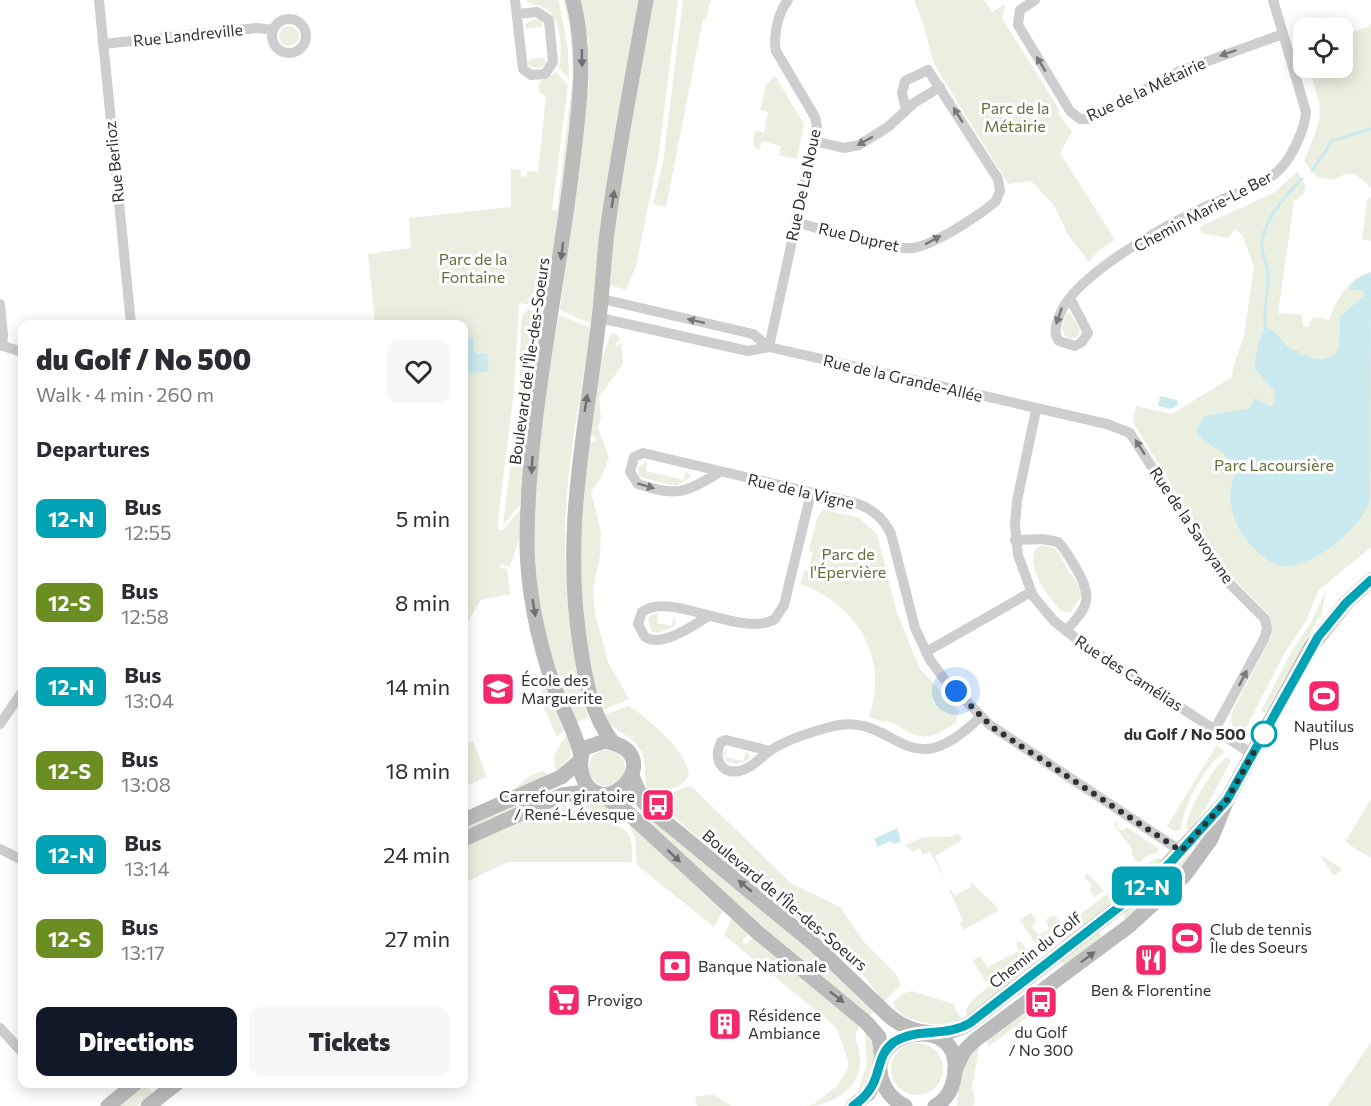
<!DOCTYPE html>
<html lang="en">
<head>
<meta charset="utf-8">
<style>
	:root { --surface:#fff; --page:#f7f7f7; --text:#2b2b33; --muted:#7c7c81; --accent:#111827 }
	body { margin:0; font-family:Commissioner,sans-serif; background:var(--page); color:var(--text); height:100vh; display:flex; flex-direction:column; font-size:22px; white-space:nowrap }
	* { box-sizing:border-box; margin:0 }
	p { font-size:20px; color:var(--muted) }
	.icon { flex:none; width:33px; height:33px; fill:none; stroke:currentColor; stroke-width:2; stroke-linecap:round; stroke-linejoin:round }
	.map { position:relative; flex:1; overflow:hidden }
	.side { position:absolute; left:18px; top:320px; width:450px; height:768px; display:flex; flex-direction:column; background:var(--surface); border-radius:12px; box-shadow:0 3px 15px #0003 }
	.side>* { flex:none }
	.badge { padding:0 12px; border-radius:9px; font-size:21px; line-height:39px }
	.controls { position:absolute; left:1293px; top:18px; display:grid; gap:12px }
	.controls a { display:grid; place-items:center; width:60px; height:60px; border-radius:12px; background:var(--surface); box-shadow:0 3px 15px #0003; font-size:30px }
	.you { position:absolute; width:30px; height:30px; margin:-15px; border:4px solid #fff; border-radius:50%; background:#1a73e8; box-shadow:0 0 0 9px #1a73e833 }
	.map>.badge { position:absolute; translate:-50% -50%; box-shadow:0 0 0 3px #fff }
	h2 { padding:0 18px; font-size:22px; line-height:54px }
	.round { display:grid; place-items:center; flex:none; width:63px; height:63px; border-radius:12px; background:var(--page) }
	.summary { display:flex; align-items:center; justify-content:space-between; height:102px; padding:0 18px }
	h1 { font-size:28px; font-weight:800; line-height:45px }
	.cta { display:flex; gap:12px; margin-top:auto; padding:12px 18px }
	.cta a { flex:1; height:69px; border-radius:12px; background:var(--accent); color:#fff; font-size:24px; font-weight:800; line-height:69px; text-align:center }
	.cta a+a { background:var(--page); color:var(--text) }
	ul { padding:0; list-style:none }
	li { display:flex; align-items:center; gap:18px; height:84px; padding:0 18px }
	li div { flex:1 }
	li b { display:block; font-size:22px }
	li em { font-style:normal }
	li .badge { min-width:66px; font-weight:700; text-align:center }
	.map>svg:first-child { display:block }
	.green { fill:#ebefdf }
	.water { fill:#caeaf0 }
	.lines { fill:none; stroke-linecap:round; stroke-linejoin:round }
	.stream { stroke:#caeaf0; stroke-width:3 }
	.street { stroke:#cecece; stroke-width:10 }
	.secondary { stroke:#bbb; stroke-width:15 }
	.oneway { fill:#787878 }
	.oneway2 { fill:#6f6f6f }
	.line-casing { stroke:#fff; stroke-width:14 }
	.line { stroke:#00a3b4; stroke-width:9 }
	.walk { stroke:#313131; stroke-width:6; stroke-dasharray:0 10.8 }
	.stop-dot { fill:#fff; stroke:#00a3b4; stroke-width:3 }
	.labels { text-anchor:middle; stroke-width:6; stroke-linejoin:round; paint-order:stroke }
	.street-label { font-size:16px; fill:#313131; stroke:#fff }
	.park-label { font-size:16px; fill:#62723a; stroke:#fff }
	.poi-label { font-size:16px; fill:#313131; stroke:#fff; text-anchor:start }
	.stop-label { font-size:16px; font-weight:bold; fill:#313131; stroke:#fff; text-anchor:end }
</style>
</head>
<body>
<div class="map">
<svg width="1371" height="1106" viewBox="0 0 1371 1106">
	<rect width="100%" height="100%" fill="#fff"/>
	<!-- green -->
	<g class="green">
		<path d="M525,0H559L568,51L569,79L559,68C563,52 561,19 547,9C540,5 532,5 525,0Z"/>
		<path d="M563,0H566L571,19L575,80L551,281H548L544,307L520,303L519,306L514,391L498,520V530H503L521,508L520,536L510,567L501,565L500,567L507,569L510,594L481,600L469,619L464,634V324H375L368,254L411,248L409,218L511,207V169L521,170L520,176L527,177V171L538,172L546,96L539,92V82L556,72L568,85L552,210L557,211L573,75L570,28Z"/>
		<path d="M580,0H638L602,223L592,324L560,310L589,84L588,40Z"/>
		<path d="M652,0H678L659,153L636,266L626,290L610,285L613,240Z"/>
		<path d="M683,0H711L706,19H703L666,207L653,204L663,163Z"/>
		<path d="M914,0H984L992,12L1005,4L1002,18L1060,111L1058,114L1072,132L1060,153L1115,240L1099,250L1089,262L1068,235L1054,205L1031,181L1008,184L934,64L923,23Z"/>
		<path d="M535,19L541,21L543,27L525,29L526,23Z"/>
		<path d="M1371,23V188C1355,175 1355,167 1334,180L1317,177L1304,161C1324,114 1324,116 1309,68H1342L1343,35L1368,27Z"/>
		<circle cx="289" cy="36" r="10"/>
		<path d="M544,58L546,64L540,68L531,67L527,63L530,59Z"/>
		<path d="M775,76L804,124L797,159L779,155L781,146L762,141L759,150L753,145L755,131L764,132L768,112L760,110L766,85Z"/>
		<path d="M1297,172L1306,185L1304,194L1294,201L1278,313L1302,315L1303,326L1308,327L1313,317L1330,320C1334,300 1351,277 1371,272V547L1318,591L1307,619L1284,654L1244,732L1232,726L1231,714L1271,637L1270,616L1231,576L1215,557L1133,422L1136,406L1172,414L1232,377L1233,367L1244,336L1254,266L1242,235L1235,229L1228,238L1202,233L1199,227L1275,192Z"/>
		<path d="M1371,197V241L1362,239L1367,200Z"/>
		<path d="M528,310L546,313L524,491L521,492L520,505L503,525L519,398L521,324L523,314Z"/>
		<path d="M1070,312L1080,330L1078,336L1072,339L1065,336L1062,328L1066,314Z"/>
		<path d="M559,315L591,328C581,395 566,464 565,532C564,588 573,663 588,717L577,722C561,684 547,646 540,605C525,517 541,402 559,315Z"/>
		<path d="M611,333L618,335L620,340L614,344L617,346L621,342L623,364L599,397L601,417L598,428L609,458L601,478L591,492L601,532L600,556L593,589L595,613L608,662L629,699L600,711L585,634L579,531L588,444L596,440L590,433L601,356H603Z"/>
		<path d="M647,461L646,471L684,480L686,471L691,477L676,486L643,478L639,475L638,467Z"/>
		<path d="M823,510L858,517L877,534L897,613L920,669L959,711L956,722C920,748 918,734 886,720L885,722L869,717C890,658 857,605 801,584L804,571H808L813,552L809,551L817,518Z"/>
		<path d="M1042,545L1055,548L1081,590L1082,595L1071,612H1062C1049,598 1026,569 1035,549Z"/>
		<path d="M1326,590L1321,619L1319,618L1265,713L1261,711L1293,649L1311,623Z"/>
		<path d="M658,613L657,623L672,626L673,616L676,620L675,626L658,633L651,631L648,620L651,615Z"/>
		<path d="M531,672L544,678L565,728L557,737L541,701H543L541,687L534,682Z"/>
		<path d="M629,706C648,718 687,751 689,775L681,785L649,798C642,780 648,765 641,751C633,735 613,731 601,716Z"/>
		<path d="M568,732L571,756L555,773L554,756Z"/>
		<path d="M473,741L487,777L464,787V745Z"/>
		<path d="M1217,745L1225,752C1206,762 1182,808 1181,830L1174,831L1167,826Z"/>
		<path d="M727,747L725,757L743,761L746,751L750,756L749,759L737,764L727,762L723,753Z"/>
		<circle cx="607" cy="768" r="18"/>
		<path d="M1227,758L1231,760C1219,784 1207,808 1191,829H1186C1185,815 1214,763 1227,758Z"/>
		<path d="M542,771L550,775L523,788L517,787L528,777Z"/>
		<path d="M686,787H692L791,883L840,907L864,942L896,974L901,985L883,1002C863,972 842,949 810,932L655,801Z"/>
		<path d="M545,791L543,799L464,834V826Z"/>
		<path d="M566,798C588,799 607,805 626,817L618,821C602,817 575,813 566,798Z"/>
		<path d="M1371,799V858L1345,842Z"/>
		<path d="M561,801C577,821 621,817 630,837C633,846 632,855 632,862H508L464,883V844Z"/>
		<path d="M642,810L805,945L875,1010L867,1018L810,971L637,814Z"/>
		<path d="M1117,821L1119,823L1117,827L1123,831L1126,827L1158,848L1159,852L1147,856L1138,863L1131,854L1133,850L1113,824Z"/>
		<path d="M628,822L724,909L714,927L637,865L635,837Z"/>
		<path d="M958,833L962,840L935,856L945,880L930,852L923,855L920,848L913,852L905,845L924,837H951Z"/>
		<path d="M1189,853L1192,855L1180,870L1129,917L1123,919L1124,912L1167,876Z"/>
		<path d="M1320,855L1340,867L1342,870L1334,876Z"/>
		<path d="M1158,858L1163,860L1161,864L1062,942L1055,934L1147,863Z"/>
		<path d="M1087,873L1104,890L1095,897L1089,889L1092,886L1084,876Z"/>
		<path d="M971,882L997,907L998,911L963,930L960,923L963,921L948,887L955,895L971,887Z"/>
		<path d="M1031,913L1036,920L1032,927L1038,935L1049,929L1046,920L1051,916H1055L1060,923L1035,943L1020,920Z"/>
		<path d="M732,918L751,932L742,941L746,945L754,936L862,1023C850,1037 859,1043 860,1058C863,1088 831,1106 806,1106L814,1104L838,1085L848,1068V1060L836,1027L724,935Z"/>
		<path d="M1098,931L1102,938L1065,966L1060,960Z"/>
		<path d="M1016,942H1021L1027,950L986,983L973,960L981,956L987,967L1019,951Z"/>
		<path d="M1030,953L1036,962L970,1018L965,1011L971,1001Z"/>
		<path d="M912,991L953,1004L961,1018C948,1031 897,1023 893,1002L904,993Z"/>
		<path d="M1031,1008L1034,1012L988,1047L987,1039Z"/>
		<path d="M865,1031L873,1037L875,1054L869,1085L857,1094L867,1064Z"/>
		<path d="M1371,1042V1106H1328L1369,1045Z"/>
		<path d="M980,1043L972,1087L975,1100L973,1106H957C956,1100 962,1069 965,1063C967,1056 975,1049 980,1043Z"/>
		<circle cx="917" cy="1069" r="26"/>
		<path d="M147,1085L152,1093L137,1106H117Z"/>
		<path d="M713,1094L731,1106H697L695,1097Z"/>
	</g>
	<!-- water -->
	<g class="water">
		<path d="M1371,272L1370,501C1361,528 1311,570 1281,566C1273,565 1268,560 1261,555C1236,534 1222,502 1236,470C1225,446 1204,447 1196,431L1205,416L1250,408L1255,398L1269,406L1274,405L1275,392L1254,368L1258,344L1265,327C1280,331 1283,350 1299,351V355L1304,356L1305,353C1313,362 1325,360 1334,355L1339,347L1340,316L1364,296L1363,290H1351L1349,287L1356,279Z"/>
		<path d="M473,337L475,354L487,353L489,371L464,374V338Z"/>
		<path d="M1160,396L1177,400L1178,405L1171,409L1158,406Z"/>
		<path d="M897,828L901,841L894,844L890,841L878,847L874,839Z"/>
	</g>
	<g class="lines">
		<!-- stream -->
		<g class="stream">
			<path d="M1312,171L1332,141L1371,129"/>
			<path d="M1266,330C1262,313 1268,296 1268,279C1269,267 1263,258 1262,247C1260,224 1287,193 1302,179"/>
		</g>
		<!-- street -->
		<g class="street">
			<path d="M99,0L131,324"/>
			<path d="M515,0L523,69L531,75L545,74L553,62L549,20L537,12L517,14"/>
			<path d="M1035,0L1020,10L1018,25L1070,111L1080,119H1089L1180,71L1283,34"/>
			<circle cx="289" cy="36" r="17"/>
			<path d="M103,44L257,28L273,30"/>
			<path d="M814,141L844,148L859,145L888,127L914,103L940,87"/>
			<path d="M795,222C822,229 887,250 912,248C933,246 980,215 996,201L1000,191L998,179L928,70L905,81L902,93L906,109"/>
			<path d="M1070,298L1088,333L1082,342L1075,346L1059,341C1054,334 1055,328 1058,320C1068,277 1171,222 1211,204C1233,194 1263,187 1280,169C1292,157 1305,129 1306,112L1273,0"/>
			<path d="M602,299L753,334L769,347L782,350L1107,424L1130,433L1213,562L1230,584L1265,619L1267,629L1264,639L1215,729"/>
			<path d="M0,304L3,335L2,346"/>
			<path d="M600,318L748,351L769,347"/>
			<path d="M0,345L22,352"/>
			<path d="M769,347L817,126L815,117L776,51C773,35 778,13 788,0"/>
			<path d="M1036,410L1017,501L1015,525L1018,555L1033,596L1054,621L1083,644L1252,754"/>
			<path d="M720,472C684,493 678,497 638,484L630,472L634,457L643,453L852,502C870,507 883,517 891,534L915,628L930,660L945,680L990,725L1181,851"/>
			<path d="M1015,540L1043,539L1058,542C1066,550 1071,560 1077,570C1094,599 1087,607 1066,631"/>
			<path d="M709,616C693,625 663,648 645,637L638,624L642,612C669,590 743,639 775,619L784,605L811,493"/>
			<path d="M926,652L1031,592"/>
			<path d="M0,724L22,692"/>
			<path d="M770,751L726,740L721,742C713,756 720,775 739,771C753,768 759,758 770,751C787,739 814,731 834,726C897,712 906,791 980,717"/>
			<path d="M0,849L22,860"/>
			<path d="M0,1028L22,1052"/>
		</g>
		<!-- secondary -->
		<g class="secondary">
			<path d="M573,0C588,59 578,116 571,176C556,299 527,422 527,546C528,592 538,640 553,684C562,708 575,730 581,756"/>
			<path d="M605,741C673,753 601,830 582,775C580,766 580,755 585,748Z"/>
			<path d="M613,743C591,713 587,687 581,651C562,535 584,441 598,327C602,299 603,270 606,241C616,161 632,80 646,0"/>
			<path d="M632,776L643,801L651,810L815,945L888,1015C911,1035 944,1039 970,1023L1151,882L1227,800"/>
			<path d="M598,793L626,811L757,932L867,1023L879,1037L882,1058"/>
			<path d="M464,820L561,777L581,760"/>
			<path d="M464,839L562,795L593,791"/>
			<path d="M955,1070L964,1051L974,1041L1129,926L1184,876L1211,839L1227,800L1311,647L1346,603L1371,580"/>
			<path d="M108,1106L136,1083"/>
			<path d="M148,1106L177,1083"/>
			<path d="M853,1106L869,1093L880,1071"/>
			<path d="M905,1106C895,1101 887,1093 883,1083C861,1032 960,1010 955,1071C954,1085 948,1100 935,1106"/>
		</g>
	</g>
	<!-- one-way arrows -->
	<defs><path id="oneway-solid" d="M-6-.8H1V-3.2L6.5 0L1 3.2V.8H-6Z" transform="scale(1.5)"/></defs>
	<g class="oneway">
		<use href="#oneway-solid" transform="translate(1228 53) rotate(161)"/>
		<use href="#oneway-solid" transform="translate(1041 64) rotate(-121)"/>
		<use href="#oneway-solid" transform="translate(958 115) rotate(-122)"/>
		<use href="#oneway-solid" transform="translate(865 141) rotate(151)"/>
		<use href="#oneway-solid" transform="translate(933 240) rotate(-29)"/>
		<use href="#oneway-solid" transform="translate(1059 316) rotate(109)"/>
		<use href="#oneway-solid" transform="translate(696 321) rotate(-167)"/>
		<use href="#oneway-solid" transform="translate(1140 447) rotate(-123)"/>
		<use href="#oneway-solid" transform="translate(646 486) rotate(17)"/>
		<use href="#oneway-solid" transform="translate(1243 678) rotate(-63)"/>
	</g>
	<g class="oneway2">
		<use href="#oneway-solid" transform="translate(582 58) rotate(89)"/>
		<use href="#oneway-solid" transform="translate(613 199) rotate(-81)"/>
		<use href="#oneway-solid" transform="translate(562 251) rotate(97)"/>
		<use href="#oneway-solid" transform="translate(586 403) rotate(-81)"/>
		<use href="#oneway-solid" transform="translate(532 465) rotate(93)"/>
		<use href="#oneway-solid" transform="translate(534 608) rotate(80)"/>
		<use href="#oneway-solid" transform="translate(674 856) rotate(43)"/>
		<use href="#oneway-solid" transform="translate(745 886) rotate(-140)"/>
		<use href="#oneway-solid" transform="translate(1088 957) rotate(-37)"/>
		<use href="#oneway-solid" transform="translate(837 997) rotate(38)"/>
	</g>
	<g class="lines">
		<defs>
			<path id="line" d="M853,1106C886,1084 872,1058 894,1042C917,1027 945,1038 970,1023L1132,897L1171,862L1227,800L1318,637L1346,603L1371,580"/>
		</defs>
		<!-- line casing -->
		<use href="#line" class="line-casing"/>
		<!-- line -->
		<use href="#line" class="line"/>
		<!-- walk -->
		<path class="walk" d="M956,691L992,727L1181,851L1227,800L1264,734"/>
	</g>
	<!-- icons -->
	<defs>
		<symbol id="school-square" viewBox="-11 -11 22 22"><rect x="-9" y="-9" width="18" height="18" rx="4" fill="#f4286a" stroke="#fff"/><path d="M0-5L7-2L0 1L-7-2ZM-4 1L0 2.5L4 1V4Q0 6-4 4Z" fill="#fff"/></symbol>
		<symbol id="stadium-square" viewBox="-11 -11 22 22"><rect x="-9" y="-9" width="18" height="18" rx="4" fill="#f4286a" stroke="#fff"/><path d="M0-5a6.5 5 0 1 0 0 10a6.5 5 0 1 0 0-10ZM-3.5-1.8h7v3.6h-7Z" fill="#fff"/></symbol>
		<symbol id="bus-square" viewBox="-11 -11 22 22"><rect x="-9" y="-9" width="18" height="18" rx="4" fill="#f4286a" stroke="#fff"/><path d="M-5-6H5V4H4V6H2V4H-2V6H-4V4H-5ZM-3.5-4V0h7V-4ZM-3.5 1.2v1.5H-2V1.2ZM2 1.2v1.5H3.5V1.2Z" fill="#fff"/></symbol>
		<symbol id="restaurant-square" viewBox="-11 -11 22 22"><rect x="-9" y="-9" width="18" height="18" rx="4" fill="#f4286a" stroke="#fff"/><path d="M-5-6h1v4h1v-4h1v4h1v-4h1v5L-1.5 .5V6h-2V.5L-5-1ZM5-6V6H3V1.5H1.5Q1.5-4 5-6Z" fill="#fff"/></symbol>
		<symbol id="bank-square" viewBox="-11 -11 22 22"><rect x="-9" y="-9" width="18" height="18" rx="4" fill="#f4286a" stroke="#fff"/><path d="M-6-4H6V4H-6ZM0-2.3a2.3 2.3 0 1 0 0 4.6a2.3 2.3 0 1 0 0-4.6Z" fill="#fff"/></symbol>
		<symbol id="supermarket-square" viewBox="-11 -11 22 22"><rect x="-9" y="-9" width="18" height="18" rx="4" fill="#f4286a" stroke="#fff"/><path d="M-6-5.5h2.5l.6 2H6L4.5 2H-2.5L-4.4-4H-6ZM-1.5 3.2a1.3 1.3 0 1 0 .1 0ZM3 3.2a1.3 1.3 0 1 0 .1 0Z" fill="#fff"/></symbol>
		<symbol id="building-square" viewBox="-11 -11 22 22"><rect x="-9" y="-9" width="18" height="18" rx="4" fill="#f4286a" stroke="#fff"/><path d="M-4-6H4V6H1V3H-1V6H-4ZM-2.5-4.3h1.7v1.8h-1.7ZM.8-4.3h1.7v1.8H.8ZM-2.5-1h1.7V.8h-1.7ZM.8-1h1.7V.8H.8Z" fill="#fff"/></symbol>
	</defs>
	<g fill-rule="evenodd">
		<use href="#school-square" x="479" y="670" width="38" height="38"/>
		<use href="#stadium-square" x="1305" y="677" width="38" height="38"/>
		<use href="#bus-square" x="639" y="786" width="38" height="38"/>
		<use href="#stadium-square" x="1168" y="919" width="38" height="38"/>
		<use href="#restaurant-square" x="1132" y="941" width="38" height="38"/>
		<use href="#bank-square" x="656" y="947" width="38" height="38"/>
		<use href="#supermarket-square" x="545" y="981" width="38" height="38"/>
		<use href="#bus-square" x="1022" y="983" width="38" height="38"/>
		<use href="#building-square" x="706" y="1005" width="38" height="38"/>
	</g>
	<!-- markers -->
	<circle class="stop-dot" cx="1264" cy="734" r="12"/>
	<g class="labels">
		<!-- street labels -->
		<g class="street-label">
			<text transform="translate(188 35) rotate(-6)" y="6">Rue Landreville</text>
			<text transform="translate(1146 89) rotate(-25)" y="6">Rue de la Métairie</text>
			<text transform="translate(114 162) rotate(-96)" y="6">Rue Berlioz</text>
			<text transform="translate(803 185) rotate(-78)" y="6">Rue De La Noue</text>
			<text transform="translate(1203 211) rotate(-28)" y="6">Chemin Marie-Le Ber</text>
			<text transform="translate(859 237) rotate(13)" y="6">Rue Dupret</text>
			<text transform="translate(529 361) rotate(-82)" y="6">Boulevard de l'Île-des-Soeurs</text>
			<text transform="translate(903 378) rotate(13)" y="6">Rue de la Grande-Allée</text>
			<text transform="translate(801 491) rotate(13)" y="6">Rue de la Vigne</text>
			<text transform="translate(1192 525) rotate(56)" y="6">Rue de la Savoyane</text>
			<text transform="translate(1129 673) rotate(33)" y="6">Rue des Camélias</text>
			<text transform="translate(785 900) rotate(40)" y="6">Boulevard de l'Île-des-Soeurs</text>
			<text transform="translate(1035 950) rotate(-38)" y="6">Chemin du Golf</text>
		</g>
		<!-- park labels -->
		<g class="park-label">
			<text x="1015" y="114">Parc de la<tspan x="1015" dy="18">Métairie</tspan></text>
			<text x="473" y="265">Parc de la<tspan x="473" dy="18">Fontaine</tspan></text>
			<text x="1274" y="471">Parc Lacoursière</text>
			<text x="848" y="560">Parc de<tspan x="848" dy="18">l'Épervière</tspan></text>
		</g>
		<!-- poi labels -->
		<g class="poi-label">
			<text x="521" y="686">École des<tspan x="521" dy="18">Marguerite</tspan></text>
			<text x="1324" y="732" text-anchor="middle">Nautilus<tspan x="1324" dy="18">Plus</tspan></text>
			<text x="635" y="802" text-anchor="end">Carrefour giratoire<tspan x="635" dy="18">/ René-Lévesque</tspan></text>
			<text x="1210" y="935">Club de tennis<tspan x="1210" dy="18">Île des Soeurs</tspan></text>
			<text x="698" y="972">Banque Nationale</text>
			<text x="1151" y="996" text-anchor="middle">Ben &amp; Florentine</text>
			<text x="587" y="1006">Provigo</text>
			<text x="748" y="1021">Résidence<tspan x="748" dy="18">Ambiance</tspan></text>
			<text x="1041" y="1038" text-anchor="middle">du Golf<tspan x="1041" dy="18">/ No 300</tspan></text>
		</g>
		<!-- stop labels -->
		<g class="stop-label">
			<text x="1246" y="740">du Golf / No 500</text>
		</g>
	</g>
</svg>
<div class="controls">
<a><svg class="icon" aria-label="locate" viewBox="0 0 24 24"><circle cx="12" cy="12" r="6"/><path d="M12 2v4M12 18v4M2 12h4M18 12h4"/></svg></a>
</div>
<div class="you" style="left:956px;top:691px"></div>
<b class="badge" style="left:1147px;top:886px;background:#00a3b4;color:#fff">12-N</b>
<section class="side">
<div class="summary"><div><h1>du Golf / No 500</h1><p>Walk · 4 min · 260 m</p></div><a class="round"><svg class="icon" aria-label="heart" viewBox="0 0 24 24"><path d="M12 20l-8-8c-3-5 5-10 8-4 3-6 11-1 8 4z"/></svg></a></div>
<h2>Departures</h2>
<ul>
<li><span class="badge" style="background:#00a3b4;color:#fff">12-N</span><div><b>Bus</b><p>12:55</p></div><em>5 min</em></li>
<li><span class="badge" style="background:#6b8e23;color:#fff">12-S</span><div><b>Bus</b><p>12:58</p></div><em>8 min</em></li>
<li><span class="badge" style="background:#00a3b4;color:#fff">12-N</span><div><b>Bus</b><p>13:04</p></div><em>14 min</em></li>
<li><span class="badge" style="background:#6b8e23;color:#fff">12-S</span><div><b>Bus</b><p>13:08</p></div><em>18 min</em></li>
<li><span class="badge" style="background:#00a3b4;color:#fff">12-N</span><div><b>Bus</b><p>13:14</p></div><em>24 min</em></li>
<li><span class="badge" style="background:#6b8e23;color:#fff">12-S</span><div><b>Bus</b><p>13:17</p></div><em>27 min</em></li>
</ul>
<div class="cta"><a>Directions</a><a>Tickets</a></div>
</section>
</div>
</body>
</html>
